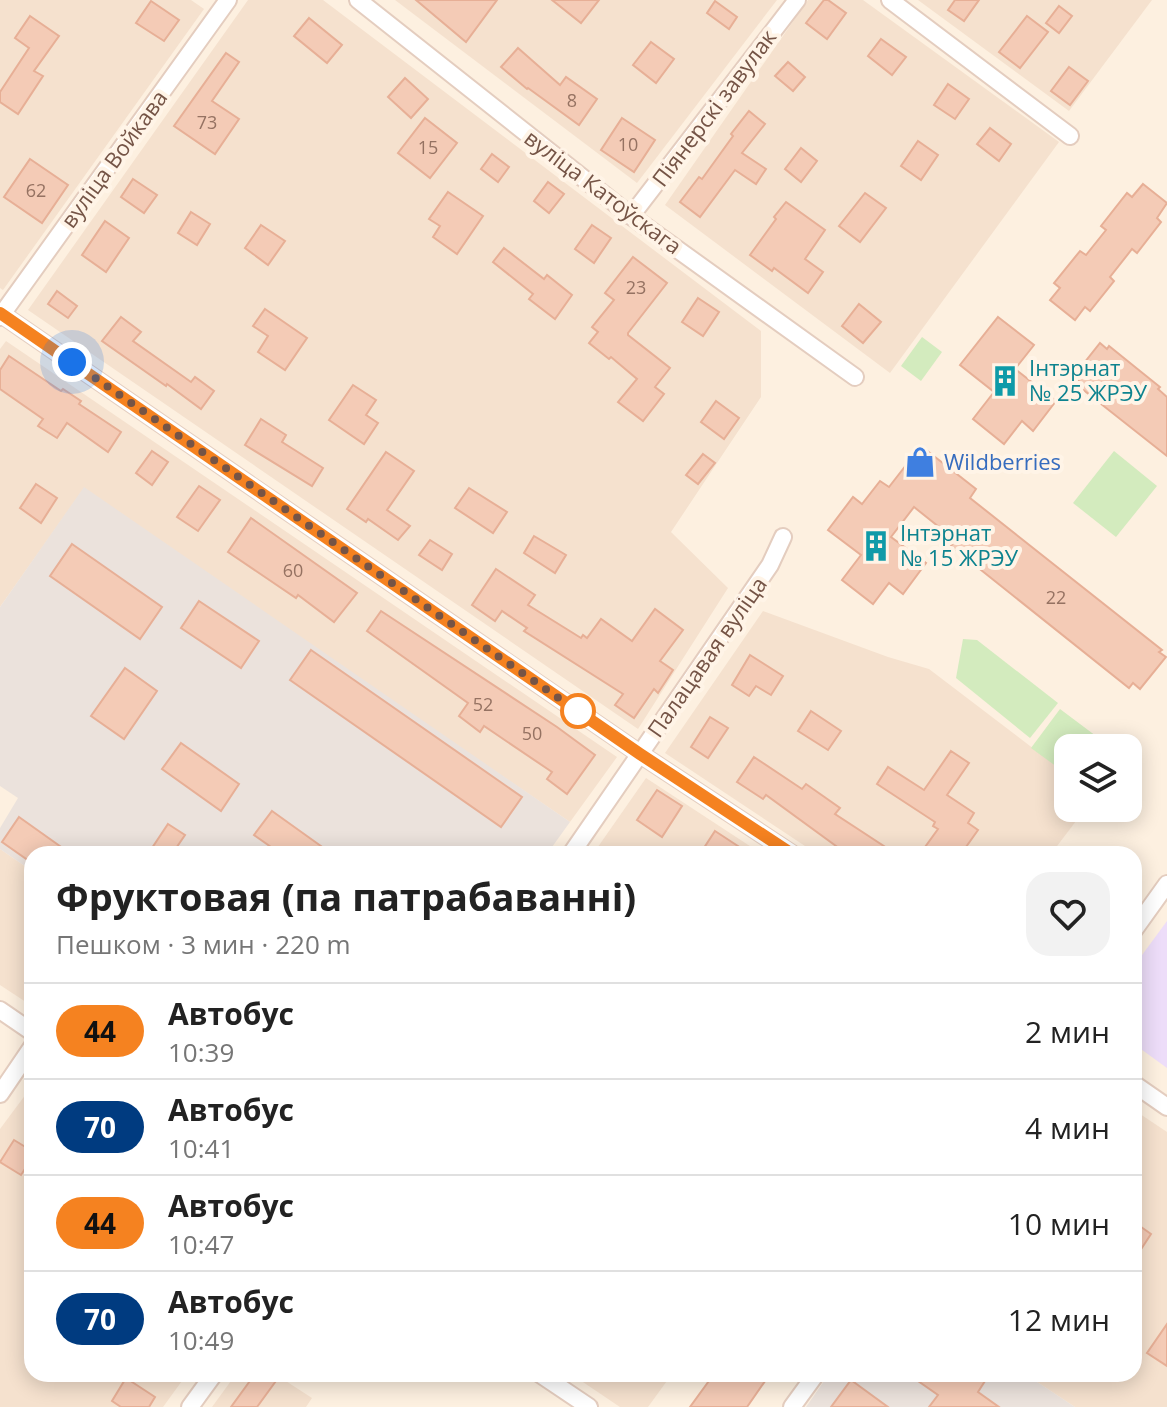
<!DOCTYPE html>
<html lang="ru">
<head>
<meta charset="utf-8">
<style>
	:root { --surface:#fff; --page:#f2f2f2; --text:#222; --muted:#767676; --line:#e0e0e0 }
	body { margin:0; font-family:"Open Sans",sans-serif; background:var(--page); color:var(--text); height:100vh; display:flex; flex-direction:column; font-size:30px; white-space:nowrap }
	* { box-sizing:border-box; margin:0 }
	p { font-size:26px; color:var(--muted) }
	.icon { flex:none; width:44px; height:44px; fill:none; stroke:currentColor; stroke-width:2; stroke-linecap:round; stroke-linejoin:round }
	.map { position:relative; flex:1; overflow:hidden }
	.panel { position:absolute; left:24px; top:846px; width:1118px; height:536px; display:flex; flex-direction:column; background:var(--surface); border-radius:24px; box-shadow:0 4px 20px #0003 }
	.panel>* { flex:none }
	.badge { padding:0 16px; border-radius:26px; font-size:28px; line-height:52px }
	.buttons { position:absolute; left:1054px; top:734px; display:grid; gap:16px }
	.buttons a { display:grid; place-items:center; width:88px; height:88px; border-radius:16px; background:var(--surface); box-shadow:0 4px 20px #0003; font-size:40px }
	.you { position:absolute; width:40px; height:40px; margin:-20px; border:6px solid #fff; border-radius:50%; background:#1a73e8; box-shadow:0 0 0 12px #1a73e833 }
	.map>.badge { position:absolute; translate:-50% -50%; box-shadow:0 0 0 4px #fff }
	.round { display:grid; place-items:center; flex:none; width:84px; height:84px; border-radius:24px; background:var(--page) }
	.overview { display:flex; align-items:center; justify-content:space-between; height:136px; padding:0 32px }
	h1 { font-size:38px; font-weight:700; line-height:60px }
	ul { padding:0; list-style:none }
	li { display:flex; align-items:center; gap:24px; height:96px; padding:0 32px; border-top:2px solid var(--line) }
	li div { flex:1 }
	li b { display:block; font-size:30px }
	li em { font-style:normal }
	li .badge { min-width:88px; font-weight:700; text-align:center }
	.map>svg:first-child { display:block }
	.residential { fill:#f5e1ce }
	.industrial { fill:#ebe2dc }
	.education { fill:#edddf9 }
	.green { fill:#d3ebbe }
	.building { fill:#f4cbb6; stroke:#e7af96; stroke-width:2 }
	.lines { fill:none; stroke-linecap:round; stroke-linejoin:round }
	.street-casing { stroke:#e4cdbf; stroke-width:20 }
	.street { stroke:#fff; stroke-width:16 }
	.line-casing { stroke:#fff; stroke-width:18 }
	.line { stroke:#f58220; stroke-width:12 }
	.walk { stroke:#755446; stroke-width:8; stroke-dasharray:0 14.4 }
	.stop-dot { fill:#fff; stroke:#f58220; stroke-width:4 }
	.labels { text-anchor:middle; stroke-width:8; stroke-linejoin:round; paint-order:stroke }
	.number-label { font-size:18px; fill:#957262 }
	.street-label { font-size:22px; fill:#755446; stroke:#fff4e7 }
	.culture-label { font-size:22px; fill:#0d838f; stroke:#fff4e7; text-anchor:start }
	.shop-label { font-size:22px; fill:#366cbe; stroke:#fff4e7; text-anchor:start }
</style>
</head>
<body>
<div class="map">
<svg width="1167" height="1407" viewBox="0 0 1167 1407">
	<rect width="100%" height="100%" fill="#fdf0e0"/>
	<!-- residential -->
	<g class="residential">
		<path d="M0,0H191L204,9L3,290L0,288Z"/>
		<path d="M248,0H323L761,331V397L671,532L728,588L638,729L28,310Z"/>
		<path d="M395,0H777L637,183Z"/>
		<path d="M808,0H863L1059,142L890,373L665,205Z"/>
		<path d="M918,0H1152L1069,111Z"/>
		<path d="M6,341L617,757L570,822L304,641L84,488L0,607V349Z"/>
		<path d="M763,611L888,657L929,669L1068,775V808H1086L1051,854H817L665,753Z"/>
		<path d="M646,778L762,854H593Z"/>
		<path d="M0,849L32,871V1006L0,985Z"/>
		<path d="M32,1086V1374H187L163,1407H0V1129Z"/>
		<path d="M1134,1110L1167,1132V1407H1075L1025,1374H1134Z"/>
		<path d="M236,1374H275L312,1398L306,1407H212Z"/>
		<path d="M571,1374H672L648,1407H620Z"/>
	</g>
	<!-- industrial -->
	<g class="industrial">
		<path d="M84,487L570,822L547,854H32V871L0,849V828L18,798L0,786V607Z"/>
		<path d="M829,1374H1025L1075,1407H806Z"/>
	</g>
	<!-- education -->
	<path class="education" d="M1167,921V1068L1134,1044V966Z"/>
	<!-- green -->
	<g class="green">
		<path d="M922,337L942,352L921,381L901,366Z"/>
		<path d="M1114,451L1157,486L1116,537L1073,503Z"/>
		<path d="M963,639L977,640L1058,703L1030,738L956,678Z"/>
		<path d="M1060,709L1112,748H1068V775L1031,748Z"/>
	</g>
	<!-- building -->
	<g class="building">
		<path d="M416,0H497L466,42Z"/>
		<path d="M552,0H599L581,23Z"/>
		<path d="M824,0H828L846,13L827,39L806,23Z"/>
		<path d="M955,0H979L964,21L948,10Z"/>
		<path d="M151,1L179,20L164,41L136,23Z"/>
		<path d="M715,1L737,17L729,29L707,13Z"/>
		<path d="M1059,6L1072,16L1059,33L1046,23Z"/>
		<path d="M30,16L59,36L34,71L43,76L18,114L0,102V92L29,48L15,38Z"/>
		<path d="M1027,16L1048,32L1020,68L999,52Z"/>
		<path d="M309,18L342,45L327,63L294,36Z"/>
		<path d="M881,39L906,57L892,75L868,56Z"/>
		<path d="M651,42L674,59L656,83L633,65Z"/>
		<path d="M518,48L560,85L566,77L597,99L579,125L528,88L527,89L501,67Z"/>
		<path d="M226,53L239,62L212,101L239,119L215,154L174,126Z"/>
		<path d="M788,62L805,77L793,91L775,76Z"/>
		<path d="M1069,67L1088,81L1070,105L1051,91Z"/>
		<path d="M405,78L428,99L411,118L388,97Z"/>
		<path d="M948,84L969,99L955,119L934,105Z"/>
		<path d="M749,111L765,124L742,153L766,169L756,184L735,170L700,217L680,202L699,177L702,179L733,136L731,134Z"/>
		<path d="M425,118L457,143L430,178L398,153Z"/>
		<path d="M622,118L655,140L634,172L601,150Z"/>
		<path d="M990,128L1011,144L999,161L977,144Z"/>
		<path d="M918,141L938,155L921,180L901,166Z"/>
		<path d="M801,148L817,161L801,182L785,169Z"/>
		<path d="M492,154L509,167L498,182L481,169Z"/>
		<path d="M30,159L68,185L42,223L4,197Z"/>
		<path d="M133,179L157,195L144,213L121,197Z"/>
		<path d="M548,182L564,194L549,213L534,201Z"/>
		<path d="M1143,184L1167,203L1157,218L1161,222L1137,253L1132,249L1110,277L1114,281L1090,311L1085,307L1075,320L1050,300L1060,288L1054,283L1080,251L1086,255L1106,230L1101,226L1127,193L1132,197Z"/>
		<path d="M448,192L483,216L457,254L433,237L440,226L429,219Z"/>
		<path d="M865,193L886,208L860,242L839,226Z"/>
		<path d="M786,202L825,230L805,259L823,272L808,293L774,268L772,271L750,255L776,219L774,217Z"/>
		<path d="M191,212L210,224L197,245L178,233Z"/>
		<path d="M105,221L129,238L106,272L82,255Z"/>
		<path d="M261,225L285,241L268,265L245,248Z"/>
		<path d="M592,225L611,238L594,263L575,249Z"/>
		<path d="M504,248L544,279L547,275L572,295L555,319L529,299L533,294L493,262Z"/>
		<path d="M633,257L667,283L628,333V335L670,368L655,387L664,394L643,421L618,402L637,379L611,357L609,359L589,343L598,332L592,327L614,300L605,293Z"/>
		<path d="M57,291L77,306L68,318L48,304Z"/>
		<path d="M698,298L719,312L703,336L682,322Z"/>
		<path d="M859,304L881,322L863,343L842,326Z"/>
		<path d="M265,309L307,338L285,370L258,352L268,336L253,326Z"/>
		<path d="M121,317L141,332L133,341L191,382L195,377L214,391L201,409L167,384L166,386L102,341Z"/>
		<path d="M998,317L1034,345L1015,369L1056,401L1033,431L1022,421L1004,444L973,419L994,392L960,365Z"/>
		<path d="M1100,343L1107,349L1109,346L1140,371L1160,387L1158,389L1167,397V456L1077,385L1080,382L1073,377Z"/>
		<path d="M9,356L61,391L63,389L81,401L79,404L121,432L108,452L67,423L57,438L38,426L43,419L0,389V370Z"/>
		<path d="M353,385L376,400L366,415L378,423L364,444L329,420Z"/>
		<path d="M716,401L739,418L724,439L701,422Z"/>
		<path d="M261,419L286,435L282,442L323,468L312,486L245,445Z"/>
		<path d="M921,446L976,489L970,498L1162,650L1159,652L1166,657L1140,689L1133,683L1129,688L951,546L953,543L947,538L949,535L914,507L891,537L926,563L903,594L889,583L873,604L842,580L861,555L828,530L853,497L862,504L880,481L889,487Z"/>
		<path d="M152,451L168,462L152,485L136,473Z"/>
		<path d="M386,452L414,471L387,510L410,526L398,540L368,519L366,522L347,509Z"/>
		<path d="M703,454L715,463L698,484L686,475Z"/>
		<path d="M36,484L57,498L41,523L20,508Z"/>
		<path d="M199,486L220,500L198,531L177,517Z"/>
		<path d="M469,488L507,512L493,533L455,508Z"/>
		<path d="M251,518L357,593L334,622L298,595L296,598L228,552Z"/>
		<path d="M534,536L566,555L555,573L524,553Z"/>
		<path d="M430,540L452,554L442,570L419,555Z"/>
		<path d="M72,544L162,607L140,639L50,576Z"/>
		<path d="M496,569L535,595L528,605L581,638L583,635L587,638L601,619L632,641L655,609L683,630L660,661L673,670L658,693L654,689L634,718L615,705L623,694L524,631L527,628L502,611L495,621L472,605Z"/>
		<path d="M199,601L259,641L241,668L181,628Z"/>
		<path d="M381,611L557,727L595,755L567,794L547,779L552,772L484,726L480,732L459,716L468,703L367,631Z"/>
		<path d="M311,650L522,797L501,827L290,680Z"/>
		<path d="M750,655L783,676L771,695L756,686L749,696L732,685Z"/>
		<path d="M125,668L157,691L124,739L91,716Z"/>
		<path d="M811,711L841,731L828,750L798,731Z"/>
		<path d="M710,717L728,728L708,758L691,747Z"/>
		<path d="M181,743L239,784L221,811L162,769Z"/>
		<path d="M951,751L969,763L947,795L974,813L968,823L978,830L961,854H920L938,829L933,826L935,822L877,784L888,767L924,790Z"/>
		<path d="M754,757L802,789L806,784L840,808L835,814L896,854H847L766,795L763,799L737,782Z"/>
		<path d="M657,790L682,806L662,837L637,820Z"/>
		<path d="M272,811L332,854H281L254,835Z"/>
		<path d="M19,817L71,854H32V863L2,842Z"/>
		<path d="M168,824L185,835L172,854H148Z"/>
		<path d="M715,831L750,854H700Z"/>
		<path d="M14,1140L32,1151V1158L21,1175L0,1162Z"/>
		<path d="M1134,1222L1151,1234L1134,1260Z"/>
		<path d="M1167,1324V1366L1147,1353Z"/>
		<path d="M255,1374H281L257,1407H231Z"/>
		<path d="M714,1374H770L747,1407H690Z"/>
		<path d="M908,1374H975L985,1381L978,1392L999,1407H929L938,1395Z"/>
		<path d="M126,1378L155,1397L149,1407H121L112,1401Z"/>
		<path d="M851,1380L888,1407H831Z"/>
	</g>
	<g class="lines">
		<defs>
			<g id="street">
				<path d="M358,0L631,216L855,377"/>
				<path d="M890,0L1070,136"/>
				<path d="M631,216L797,0"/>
				<path d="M0,313L640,754L792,854"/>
				<path d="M0,317L228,0"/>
				<path d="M571,854L770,565L783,537"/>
				<path d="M1134,930L1167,884"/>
				<path d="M0,1010L32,1032"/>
				<path d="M1134,1084L1167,1107"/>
				<path d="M0,1094L32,1047"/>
				<path d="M540,1374L589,1407"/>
				<path d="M190,1407L214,1374"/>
				<path d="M792,1407L816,1374"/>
			</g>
		</defs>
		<!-- street casing -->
		<use href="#street" class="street-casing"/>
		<!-- street -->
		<use href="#street" class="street"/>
	</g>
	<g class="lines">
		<defs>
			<path id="line" d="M0,313L640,754L792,854"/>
		</defs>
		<!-- line casing -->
		<use href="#line" class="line-casing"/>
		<!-- line -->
		<use href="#line" class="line"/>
		<!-- walk -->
		<path class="walk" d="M72,362L589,719L578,711"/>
	</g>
	<!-- icons -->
	<defs>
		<symbol id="building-bare" viewBox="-9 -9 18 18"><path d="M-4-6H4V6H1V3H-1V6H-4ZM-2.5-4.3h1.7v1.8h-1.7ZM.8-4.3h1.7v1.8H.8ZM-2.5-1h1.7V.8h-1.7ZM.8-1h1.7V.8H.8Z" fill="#0f9aa8" stroke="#fff4e7" stroke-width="2.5" paint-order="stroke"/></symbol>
		<symbol id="shop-bare" viewBox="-9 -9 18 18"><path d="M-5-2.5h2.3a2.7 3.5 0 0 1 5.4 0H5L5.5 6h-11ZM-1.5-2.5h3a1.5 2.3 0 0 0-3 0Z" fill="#3f7fe0" stroke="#fff4e7" stroke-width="2.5" paint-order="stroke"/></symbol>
	</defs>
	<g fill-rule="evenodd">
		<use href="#building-bare" x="983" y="359" width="44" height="44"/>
		<use href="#shop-bare" x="898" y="440" width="44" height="44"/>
		<use href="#building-bare" x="854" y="524" width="44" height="44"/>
	</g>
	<!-- markers -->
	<circle class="stop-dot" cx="578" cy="711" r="16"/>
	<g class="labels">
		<!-- number labels -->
		<g class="number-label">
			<text x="572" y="107">8</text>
			<text x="207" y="129">73</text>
			<text x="628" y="151">10</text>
			<text x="428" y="154">15</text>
			<text x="36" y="197">62</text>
			<text x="636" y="294">23</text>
			<text x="293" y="577">60</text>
			<text x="1056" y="604">22</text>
			<text x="483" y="711">52</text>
			<text x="532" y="740">50</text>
		</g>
		<!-- street labels -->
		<g class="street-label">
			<text transform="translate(714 108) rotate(-53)" y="8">Піянерскі завулак</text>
			<text transform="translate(114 159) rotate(-54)" y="8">вуліца Войкава</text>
			<text transform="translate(603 192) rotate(37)" y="8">вуліца Катоўскага</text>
			<text transform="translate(707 657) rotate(-55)" y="8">Палацавая вуліца</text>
		</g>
		<!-- culture labels -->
		<g class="culture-label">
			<text x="1029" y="376">Інтэрнат<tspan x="1029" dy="25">№ 25 ЖРЭУ</tspan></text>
			<text x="900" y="541">Інтэрнат<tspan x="900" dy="25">№ 15 ЖРЭУ</tspan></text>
		</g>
		<!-- shop labels -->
		<g class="shop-label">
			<text x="944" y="470">Wildberries</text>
		</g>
	</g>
</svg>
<div class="buttons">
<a><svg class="icon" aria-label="layers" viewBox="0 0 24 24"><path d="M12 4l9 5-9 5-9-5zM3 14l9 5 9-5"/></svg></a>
</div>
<div class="you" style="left:72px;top:362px"></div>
<section class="panel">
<div class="overview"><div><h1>Фруктовая (па патрабаванні)</h1><p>Пешком · 3 мин · 220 m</p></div><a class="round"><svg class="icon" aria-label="heart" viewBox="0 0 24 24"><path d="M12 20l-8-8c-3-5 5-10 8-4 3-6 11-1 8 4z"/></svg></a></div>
<ul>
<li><span class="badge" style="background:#f58220;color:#111">44</span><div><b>Автобус</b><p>10:39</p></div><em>2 мин</em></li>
<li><span class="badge" style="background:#003b80;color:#fff">70</span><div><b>Автобус</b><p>10:41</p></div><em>4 мин</em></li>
<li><span class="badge" style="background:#f58220;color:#111">44</span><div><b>Автобус</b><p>10:47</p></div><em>10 мин</em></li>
<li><span class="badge" style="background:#003b80;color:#fff">70</span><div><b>Автобус</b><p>10:49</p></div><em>12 мин</em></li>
</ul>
</section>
</div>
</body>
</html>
